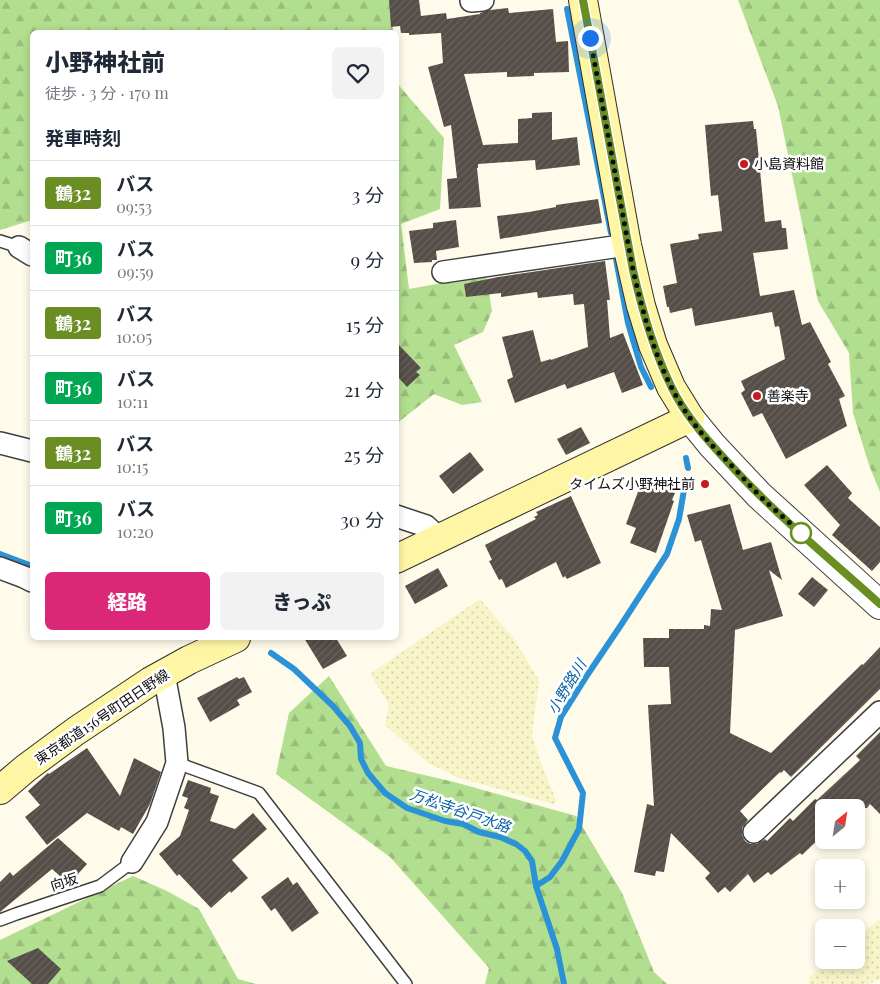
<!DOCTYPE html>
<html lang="ja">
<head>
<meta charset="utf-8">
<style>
	:root { --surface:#fff; --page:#f2f2f3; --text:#1f2937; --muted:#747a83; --line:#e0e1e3; --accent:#db2777 }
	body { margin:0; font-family:"Playfair Display","Noto Sans JP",serif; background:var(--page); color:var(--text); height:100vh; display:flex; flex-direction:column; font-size:19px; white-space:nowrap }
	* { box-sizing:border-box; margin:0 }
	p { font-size:16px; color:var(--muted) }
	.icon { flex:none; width:28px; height:28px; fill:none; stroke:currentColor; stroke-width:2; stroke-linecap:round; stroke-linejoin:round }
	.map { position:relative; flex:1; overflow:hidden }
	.sheet { position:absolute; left:30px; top:30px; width:369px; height:610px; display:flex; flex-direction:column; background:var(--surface); border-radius:8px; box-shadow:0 2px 8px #0003 }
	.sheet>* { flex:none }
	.badge { padding:0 10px; border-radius:4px; font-size:18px; line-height:32px }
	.needle { width:32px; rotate:30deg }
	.buttons { position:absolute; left:815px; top:799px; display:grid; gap:10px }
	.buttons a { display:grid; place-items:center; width:50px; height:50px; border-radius:8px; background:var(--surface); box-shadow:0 2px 8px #0003; font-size:25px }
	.you { position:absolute; width:25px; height:25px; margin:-12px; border:4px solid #fff; border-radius:50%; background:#1a73e8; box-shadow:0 0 0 8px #1a73e833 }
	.map>.badge { position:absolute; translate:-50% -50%; box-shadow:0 0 0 2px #fff }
	h2 { padding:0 15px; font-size:19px; line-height:45px }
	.round { display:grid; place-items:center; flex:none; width:52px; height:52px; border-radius:8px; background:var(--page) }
	.headline { display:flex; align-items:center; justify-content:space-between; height:85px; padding:0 15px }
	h1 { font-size:24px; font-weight:800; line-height:38px }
	.cta { display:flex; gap:10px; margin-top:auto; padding:10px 15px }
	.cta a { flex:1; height:58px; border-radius:8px; background:var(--accent); color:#fff; font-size:20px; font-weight:800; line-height:58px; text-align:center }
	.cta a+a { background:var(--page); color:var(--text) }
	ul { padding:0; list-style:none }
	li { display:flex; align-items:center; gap:15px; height:65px; padding:0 15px; border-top:1px solid var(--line) }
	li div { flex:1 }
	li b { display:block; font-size:19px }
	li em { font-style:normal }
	li .badge { min-width:55px; font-weight:700; text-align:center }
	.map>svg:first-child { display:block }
	.farmland { fill:url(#farmland-dots) }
	.forest { fill:url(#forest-firs) }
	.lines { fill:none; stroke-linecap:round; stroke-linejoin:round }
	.stream { stroke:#2b92d8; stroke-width:6 }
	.building { fill:url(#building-hatch) }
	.service-casing { stroke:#3f3f3f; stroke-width:14 }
	.minor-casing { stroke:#3f3f3f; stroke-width:24 }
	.tertiary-casing { stroke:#3f3f3f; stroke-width:30 }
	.secondary-casing { stroke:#2e2e2e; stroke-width:30 }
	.service { stroke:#fff; stroke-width:11 }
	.minor { stroke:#fff; stroke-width:21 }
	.tertiary { stroke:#fff; stroke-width:28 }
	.secondary { stroke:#fff6a5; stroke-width:28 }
	.line-casing { stroke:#fff; stroke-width:11 }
	.line { stroke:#6b8e23; stroke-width:8 }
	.walk { stroke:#0c0c0c; stroke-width:5; stroke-dasharray:0 9 }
	.poi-dot { fill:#c61920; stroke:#fff; stroke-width:2 }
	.stop-dot { fill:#fff; stroke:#6b8e23; stroke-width:2.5 }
	.labels { text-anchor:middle; stroke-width:5; stroke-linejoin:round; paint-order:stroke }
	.poi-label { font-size:14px; fill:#0c0c0c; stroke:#fff; text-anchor:start }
	.street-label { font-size:14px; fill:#0c0c0c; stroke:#fff }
	.water-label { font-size:15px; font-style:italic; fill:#0b62a7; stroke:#fff }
</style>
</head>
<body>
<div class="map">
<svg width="880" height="984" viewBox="0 0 880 984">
	<defs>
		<pattern id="farmland-dots" width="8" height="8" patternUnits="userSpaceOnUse" patternTransform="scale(1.25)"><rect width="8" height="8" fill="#f7f4c8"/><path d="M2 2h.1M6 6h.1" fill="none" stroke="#d3d0ab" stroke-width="1.8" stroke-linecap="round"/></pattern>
		<pattern id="forest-firs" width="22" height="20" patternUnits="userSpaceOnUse" patternTransform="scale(1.25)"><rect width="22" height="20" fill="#b2de8f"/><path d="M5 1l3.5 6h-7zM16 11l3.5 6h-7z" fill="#98bd7a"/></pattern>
		<pattern id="building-hatch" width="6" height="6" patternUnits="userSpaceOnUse" patternTransform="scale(1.25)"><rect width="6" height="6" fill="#554d47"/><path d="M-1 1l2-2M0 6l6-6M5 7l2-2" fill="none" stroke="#68625d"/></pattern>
	</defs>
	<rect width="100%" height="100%" fill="#fffbea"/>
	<!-- farmland -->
	<g class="farmland">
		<path d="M480,599L512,636L539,680L532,735L541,763L557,802L553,804L459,778L428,763L385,725L389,704L370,674Z"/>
		<path d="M880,920V979L869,984H809V977L830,960H856V938L877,921Z"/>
	</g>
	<!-- forest -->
	<g class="forest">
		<path d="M0,0H392L393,32H32V223L29,221L0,230Z"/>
		<path d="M738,0H880V492L869,465L853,413L849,353L818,301L778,106Z"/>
		<path d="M396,82L444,138L440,209L401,224L409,289L486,275L492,311L483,332L454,345L482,402L462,405L434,394L396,424Z"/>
		<path d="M329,676L386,766L454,782L576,816L622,893L654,972L667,984H485L489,968L390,857L276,774L289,713Z"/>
		<path d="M133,876L167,891L199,909L238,979L256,984H0V940Z"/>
	</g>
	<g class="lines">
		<!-- stream -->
		<g class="stream">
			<path d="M567,9L611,233"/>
			<path d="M616,259L628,323L641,367L651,387"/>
			<path d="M686,458L688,468"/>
			<path d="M0,554L32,566"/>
			<path d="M271,653L294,669L333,706L350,726L360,743L361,759L368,773L385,793L407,808L445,821L463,824L479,832L500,837L516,844L525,851L532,861L536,886"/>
			<path d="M564,984L557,949L536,886L550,877L562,861L579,829L583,793L555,738L561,717L588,674L621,625L667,554L679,519L684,490"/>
		</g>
	</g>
	<!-- building -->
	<g class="building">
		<path d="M389,0H419L421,16L446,13L447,19L480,14V13L490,10L508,8L509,13L553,9L556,42L568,41L569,72L534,73V76L507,77V72L464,74L483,145L518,143V119L532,118V113L552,112V140L577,137L580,165L536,170L535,160L478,164V168H477L481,207L449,209L447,179L457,178L451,125L444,127L428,67L443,63L441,33L409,35V33H401L400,26L391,27Z"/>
		<path d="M753,121L754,129H756L765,222L781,220L782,228H786L788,249L753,253L760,296L794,290L802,325L810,322L831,362L828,364L845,396L839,399L847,426L786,459L762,413L753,417L741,393L745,390L741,381L785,359L779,326L775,327L772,312L695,326L692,308L670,313L669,307H667L663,286L677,283L670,244L699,239L698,234L722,231L718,195L711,196L705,125Z"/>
		<path d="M598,199L602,223L548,231L500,239L497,216L529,212L556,207V205Z"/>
		<path d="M456,220L459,247L436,251L437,260H432V262L414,263L409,231L433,228V223Z"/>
		<path d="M605,261L610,300H607L610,338L623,333L643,385L622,393L614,372L567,389L565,384L515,403L507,380L513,377L502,337L533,330L541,362L551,359V360L588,347L584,304L574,305L573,294L538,298L537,292L501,297V293L466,297L464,284L498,277Z"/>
		<path d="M396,342L421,368L416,372L420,375L407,387L396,375Z"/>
		<path d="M581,427L590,443L566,455L557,439Z"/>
		<path d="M470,452L484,470L453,494L439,476Z"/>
		<path d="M827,465L852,493L848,498L880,527V562L872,571L832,535L840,525L804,485Z"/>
		<path d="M642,481L675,493L672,500L674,501L656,553L630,543L636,528L626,524Z"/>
		<path d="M571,496L601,563L567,579L565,576L563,578L556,562L506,588L502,579L499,580L489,561L492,560L485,545L536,519L534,517L538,515L536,512Z"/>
		<path d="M730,504L743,550L771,542L782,580L769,570L783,616L735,630L730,733L771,753L862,664L863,665L880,647V689L791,777L784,770L781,773L780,772L740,811L748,820L742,828V835L745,841L750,844H757L765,839L767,841L790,818L793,821L815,799L817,800L860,760L856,756L880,732V814L870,804L867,808H824V834L802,855L800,853L771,875L768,872L754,883L748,874L730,892L725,887L718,893L705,878L710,873L671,833L664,872L656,871L655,876L634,872L647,804L654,806L648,705L671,704L669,667H644L643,638H669V629H704V625L710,626L711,609L722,610L701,540L695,542L687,515Z"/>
		<path d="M438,568L448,586L415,604L405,586Z"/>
		<path d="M812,577L828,590L814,607L798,594Z"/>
		<path d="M304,638H336L347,656L323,669Z"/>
		<path d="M237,677L239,679L244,677L252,692L237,700L240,705L210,722L197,698Z"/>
		<path d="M87,748L120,796L134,758L161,772L150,804L133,834L121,827L119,831L87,813L47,845L25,817L40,805L28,791L48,773L49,774Z"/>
		<path d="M188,780L211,788L210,793L219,796L210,821L235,829L253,813L267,829L232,860L248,878L231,893L230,891L211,908L179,874L177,876L159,854L180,836L189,810L184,808L188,798L182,796Z"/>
		<path d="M58,838L87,864L69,884L52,869L0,912V882L10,872L13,876Z"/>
		<path d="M288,877L293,885L297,882L319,913L292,932L275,908L271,911L261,897Z"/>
		<path d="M38,948L61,969L48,984H32L7,961Z"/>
	</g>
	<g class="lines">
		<defs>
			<g id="service">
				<path d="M0,241L19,247"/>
				<path d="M177,763L259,793L406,984"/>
				<path d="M0,920L16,914L100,886L132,862"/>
			</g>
			<g id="minor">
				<path d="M471,1L483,0"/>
				<path d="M19,247L32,255"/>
				<path d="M443,272L627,245"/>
				<path d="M0,443L32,451"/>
				<path d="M396,516L426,526L439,538"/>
				<path d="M0,568L24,577L32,581"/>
				<path d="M754,832L880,712"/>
				<path d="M132,862L157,822L177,763L174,728L164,674"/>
			</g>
			<path id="tertiary" d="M690,418L712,445L759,495L880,605"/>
			<g id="secondary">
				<path d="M396,559L690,418L671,387L653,345L641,306L627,245L583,0"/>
				<path d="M0,790L26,768L76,731L151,681L189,660L236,638"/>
			</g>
		</defs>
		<!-- service casing -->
		<use href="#service" class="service-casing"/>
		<!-- minor casing -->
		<use href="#minor" class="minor-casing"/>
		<!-- tertiary casing -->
		<use href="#tertiary" class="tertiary-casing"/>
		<!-- secondary casing -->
		<use href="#secondary" class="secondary-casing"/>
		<!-- service -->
		<use href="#service" class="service"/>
		<!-- minor -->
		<use href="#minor" class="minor"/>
		<!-- tertiary -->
		<use href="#tertiary" class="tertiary"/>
		<!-- secondary -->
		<use href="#secondary" class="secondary"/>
	</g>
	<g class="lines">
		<defs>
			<path id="line" d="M583,0L633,270C642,310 653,349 671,386C686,418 711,444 735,470C780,518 831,560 880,604"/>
		</defs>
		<!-- line casing -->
		<use href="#line" class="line-casing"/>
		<!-- line -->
		<use href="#line" class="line"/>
		<!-- walk -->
		<path class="walk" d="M590,38L633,270C645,321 659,375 690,418C702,435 716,450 730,464C740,474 749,485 759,495C772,508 787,520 801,533"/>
	</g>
	<!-- markers -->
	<g class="poi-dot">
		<circle cx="744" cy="164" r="5"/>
		<circle cx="757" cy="396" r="5"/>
		<circle cx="705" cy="484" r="5"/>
	</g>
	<circle class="stop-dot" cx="801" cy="533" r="10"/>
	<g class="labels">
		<!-- poi labels -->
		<g class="poi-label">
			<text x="754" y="169">小島資料館</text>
			<text x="767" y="401">善楽寺</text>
			<text x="695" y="489" text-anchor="end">タイムズ小野神社前</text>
		</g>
		<!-- street labels -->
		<g class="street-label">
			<text transform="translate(102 717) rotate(-34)" y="5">東京都道156号町田日野線</text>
			<text transform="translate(64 882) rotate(-18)" y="5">向坂</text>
		</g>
		<!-- water labels -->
		<g class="water-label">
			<text transform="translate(567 687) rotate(-59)" y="5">小野路川</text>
			<text transform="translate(460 811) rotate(19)" y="5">万松寺谷戸水路</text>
		</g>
	</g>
</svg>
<div class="buttons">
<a><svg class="needle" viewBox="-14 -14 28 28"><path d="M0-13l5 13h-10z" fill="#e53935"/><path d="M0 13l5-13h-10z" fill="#747a83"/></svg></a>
<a>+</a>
<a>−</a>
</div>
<div class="you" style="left:590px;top:38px"></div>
<section class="sheet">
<div class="headline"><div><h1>小野神社前</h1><p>徒歩 · 3 分 · 170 m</p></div><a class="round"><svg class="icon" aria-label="heart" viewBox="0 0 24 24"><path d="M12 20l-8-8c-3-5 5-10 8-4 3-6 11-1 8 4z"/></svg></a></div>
<h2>発車時刻</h2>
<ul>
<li><span class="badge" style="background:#6b8e23;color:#fff">鶴32</span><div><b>バス</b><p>09:53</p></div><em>3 分</em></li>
<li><span class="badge" style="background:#00a651;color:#fff">町36</span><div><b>バス</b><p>09:59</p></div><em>9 分</em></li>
<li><span class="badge" style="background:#6b8e23;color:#fff">鶴32</span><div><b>バス</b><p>10:05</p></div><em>15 分</em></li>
<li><span class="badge" style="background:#00a651;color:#fff">町36</span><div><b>バス</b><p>10:11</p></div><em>21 分</em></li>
<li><span class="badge" style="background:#6b8e23;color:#fff">鶴32</span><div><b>バス</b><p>10:15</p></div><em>25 分</em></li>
<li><span class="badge" style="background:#00a651;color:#fff">町36</span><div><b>バス</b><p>10:20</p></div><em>30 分</em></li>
</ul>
<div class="cta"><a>経路</a><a>きっぷ</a></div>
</section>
</div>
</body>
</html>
